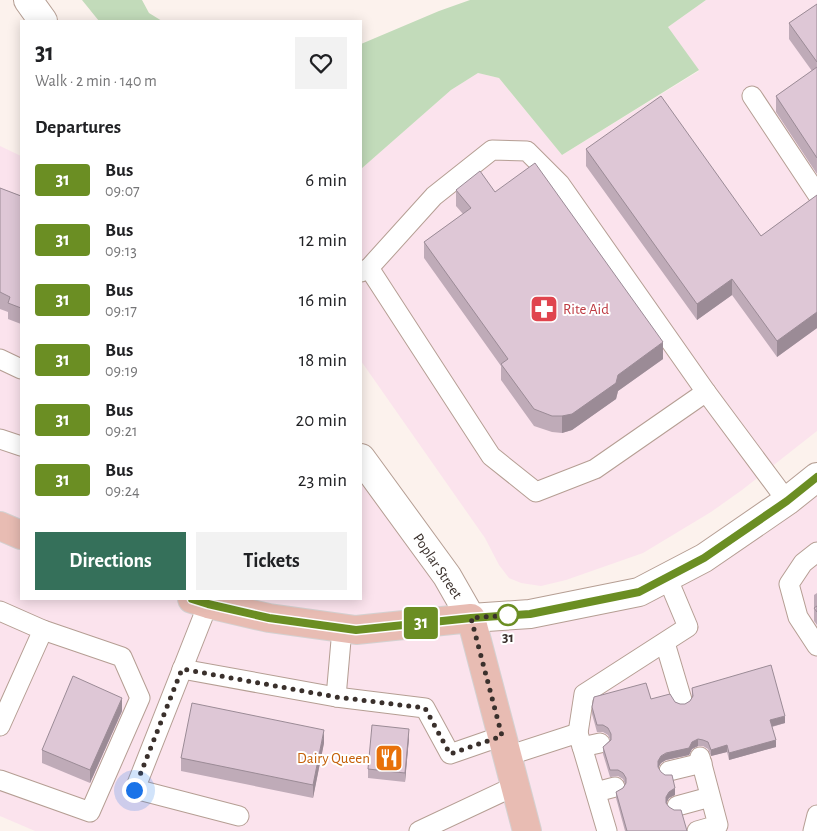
<!DOCTYPE html>
<html lang="en">
<head>
<meta charset="utf-8">
<style>
	:root { --surface:#fff; --page:#f2f2f2; --text:#202124; --muted:#757577; --accent:#35705a }
	body { margin:0; font-family:"Alegreya Sans",sans-serif; background:var(--page); color:var(--text); height:100vh; display:flex; flex-direction:column; font-size:19px; white-space:nowrap }
	* { box-sizing:border-box; margin:0 }
	p { font-size:16px; color:var(--muted) }
	.icon { flex:none; width:28px; height:28px; fill:none; stroke:currentColor; stroke-width:2; stroke-linecap:round; stroke-linejoin:round }
	.map { position:relative; flex:1; overflow:hidden }
	.panel { position:absolute; left:20px; top:20px; width:342px; height:580px; display:flex; flex-direction:column; background:var(--surface); border-radius:0px; box-shadow:0 2px 12px #0003 }
	.panel>* { flex:none }
	.badge { padding:0 10px; border-radius:4px; font-size:18px; line-height:32px }
	.you { position:absolute; width:25px; height:25px; margin:-12px; border:4px solid #fff; border-radius:50%; background:#1a73e8; box-shadow:0 0 0 8px #1a73e833 }
	.map>.badge { position:absolute; translate:-50% -50%; box-shadow:0 0 0 2px #fff }
	h2 { padding:0 15px; font-size:19px; line-height:45px }
	.round { display:grid; place-items:center; flex:none; width:52px; height:52px; border-radius:0px; background:var(--page) }
	.head { display:flex; align-items:center; justify-content:space-between; height:85px; padding:0 15px }
	h1 { font-size:24px; font-weight:700; line-height:38px }
	.primary-button { display:flex; gap:10px; margin-top:auto; padding:10px 15px }
	.primary-button a { flex:1; height:58px; border-radius:0px; background:var(--accent); color:#fff; font-size:20px; font-weight:700; line-height:58px; text-align:center }
	.primary-button a+a { background:var(--page); color:var(--text) }
	ul { padding:0; list-style:none }
	li { display:flex; align-items:center; gap:15px; height:60px; padding:0 15px }
	li div { flex:1 }
	li b { display:block; font-size:19px }
	li em { font-style:normal }
	li .badge { min-width:55px; font-weight:700; text-align:center }
	.map>svg:first-child { display:block }
	.commercial { fill:#fbe3ed }
	.green { fill:#c2dbba }
	.lines { fill:none; stroke-linecap:round; stroke-linejoin:round }
	.service-casing { stroke:#b59e93; stroke-width:21 }
	.minor-casing { stroke:#b59e93; stroke-width:30 }
	.secondary-casing { stroke:#b59e93; stroke-width:30 }
	.primary-casing { stroke:#d4d1d1; stroke-width:30 }
	.service { stroke:#fff; stroke-width:19 }
	.minor { stroke:#fff; stroke-width:28 }
	.secondary { stroke:#fff; stroke-width:28 }
	.primary { stroke:#e8bcb3; stroke-width:28 }
	.wall { fill:#bfabb8 }
	.shaded-wall { fill:#9b8b96 }
	.building { fill:#dec7d6; stroke:#9b8b96 }
	.line-casing { stroke:#fff; stroke-width:11 }
	.line { stroke:#6b8e23; stroke-width:8 }
	.walk { stroke:#3a302c; stroke-width:5; stroke-dasharray:0 9 }
	.stop-dot { fill:#fff; stroke:#6b8e23; stroke-width:2.5 }
	.labels { text-anchor:middle; stroke-width:4; stroke-linejoin:round; paint-order:stroke }
	.health-label { font-size:15px; fill:#be3a42; stroke:#fff; text-anchor:start }
	.street-label { font-size:15px; fill:#3a302c; stroke:#fff }
	.stop-label { font-size:15px; font-weight:bold; fill:#3a302c; stroke:#fff }
	.food-label { font-size:15px; fill:#c56008; stroke:#fff; text-anchor:end }
</style>
</head>
<body>
<div class="map">
<svg width="817" height="831" viewBox="0 0 817 831">
	<rect width="100%" height="100%" fill="#fcf2ed"/>
	<!-- commercial -->
	<g class="commercial">
		<path d="M706,0H817V431L742,490L711,512L643,553L566,580L541,586L521,583L509,578L499,565L485,538L361,361V169L451,90L478,73L499,78L562,155L699,71L668,27Z"/>
		<path d="M0,146L21,156V599H361V458L471,618L639,592L817,478V831H35L0,816Z"/>
	</g>
	<!-- green -->
	<g class="green">
		<path d="M82,0H142L149,13L162,21H99Z"/>
		<path d="M470,0H706L668,27L699,70L562,155L499,78L478,73L451,90L361,169V44L439,11Z"/>
	</g>
	<g class="lines">
		<defs>
			<g id="service">
				<path d="M752,96L817,194"/>
				<path d="M369,268L491,456L536,492L595,469L706,392"/>
				<path d="M361,272L369,268L434,196L492,150L527,151L560,184L706,392L787,501"/>
				<path d="M0,359L21,369"/>
				<path d="M0,439L21,446"/>
				<path d="M817,552L803,563L789,584L798,617L817,646"/>
				<path d="M208,604L135,789L239,816"/>
				<path d="M0,611L43,630L0,726"/>
				<path d="M665,643L682,700"/>
				<path d="M182,669L336,697L425,708L450,754L502,736"/>
				<path d="M336,697L342,629"/>
				<path d="M578,733L584,694L688,627L667,577"/>
				<path d="M582,747L600,743"/>
				<path d="M507,756L578,733L607,831"/>
				<path d="M669,771L702,763"/>
				<path d="M0,780L90,812L140,698L122,657L43,630"/>
				<path d="M596,792L615,787"/>
				<path d="M677,806L710,797"/>
				<path d="M419,831L515,786"/>
				<path d="M697,831L718,825L700,757"/>
				<path d="M813,831L817,815"/>
			</g>
			<g id="minor">
				<path d="M28,0L43,21"/>
				<path d="M361,458L447,576L471,618"/>
			</g>
			<path id="secondary" d="M471,618L530,614L639,592L704,558L787,501L817,477"/>
			<g id="primary">
				<path d="M0,526L21,535"/>
				<path d="M192,599L208,604L269,618L356,630L471,618L527,831"/>
			</g>
		</defs>
		<!-- service casing -->
		<use href="#service" class="service-casing"/>
		<!-- minor casing -->
		<use href="#minor" class="minor-casing"/>
		<!-- secondary casing -->
		<use href="#secondary" class="secondary-casing"/>
		<!-- primary casing -->
		<use href="#primary" class="primary-casing"/>
		<!-- service -->
		<use href="#service" class="service"/>
		<!-- minor -->
		<use href="#minor" class="minor"/>
		<!-- secondary -->
		<use href="#secondary" class="secondary"/>
		<!-- primary -->
		<use href="#primary" class="primary"/>
	</g>
	<!-- wall -->
	<g class="wall">
		<path d="M817,4V174L776,112V96L812,71L789,39V23Z"/>
		<path d="M586,149L761,236L817,195V328L777,357L732,295L697,320L586,166Z"/>
		<path d="M0,188L21,196V324L8,319V312L0,309Z"/>
		<path d="M456,190L495,192L663,359L618,391L616,399L572,430L562,433L552,432L534,426L501,380V366L424,258V242L463,214L456,206Z"/>
		<path d="M817,593V625L814,621V595Z"/>
		<path d="M692,688L785,723L772,727L776,747L729,760L727,752L711,756L708,749L703,746H698L692,749L689,755L666,760L661,763L658,768L675,795L669,798L666,803L687,831H625L616,798V792L623,788L625,784L623,779L618,776L610,777L603,754V747L610,740L608,735L603,732H597L592,714V707L651,699L675,702L680,704H685L690,701L692,697Z"/>
		<path d="M122,711L90,783L42,763V750Z"/>
		<path d="M409,738L405,782L368,778V769Z"/>
		<path d="M324,743L313,798L181,771V758Z"/>
	</g>
	<!-- shaded-wall -->
	<g class="shaded-wall">
		<path d="M732,279V295L697,320V304Z"/>
		<path d="M817,312V328L777,357V341Z"/>
		<path d="M663,342V359L618,391L616,399L572,430L562,433V416L618,375Z"/>
		<path d="M122,698V711L90,783V770Z"/>
		<path d="M785,716V723L770,727V720Z"/>
		<path d="M409,729V738L405,782V773Z"/>
		<path d="M324,730V743L313,798V785Z"/>
		<path d="M698,739V746L692,749L689,755L666,760L661,763L658,768V761L661,756Z"/>
		<path d="M776,740V747L729,760V753Z"/>
		<path d="M727,745V752L711,756V750Z"/>
		<path d="M675,788V795L669,798L666,804V797L669,792Z"/>
	</g>
	<!-- building -->
	<g class="building">
		<path d="M817,4V62L789,23Z"/>
		<path d="M817,67V158L776,96Z"/>
		<path d="M661,96L761,236L817,195V312L777,341L732,279L697,304L586,149Z"/>
		<path d="M535,163L663,342L618,375L616,383L572,414L562,416H552L534,409L501,364L508,359L424,242L471,208L456,190L480,171L495,192Z"/>
		<path d="M0,188L21,196V308L8,303L10,297L0,292Z"/>
		<path d="M817,606V612L814,608Z"/>
		<path d="M771,665L785,716L770,720L776,740L729,753L727,745L711,750L708,742L703,740L698,739L692,742L689,748L666,753L661,756L658,761V767L661,772L665,775H672L675,788L669,792L666,797V803L669,807L674,810H681L687,831H627L616,792L623,788L626,783V778L623,773L618,770H610L603,747L611,740V734L608,728L603,725H597L592,707L594,697L646,683L651,699L670,694L675,702L680,704H685L690,701L693,696L692,688Z"/>
		<path d="M73,676L122,698L90,770L42,750Z"/>
		<path d="M192,703L324,730L313,785L181,758Z"/>
		<path d="M372,725L409,729L405,773L368,769Z"/>
	</g>
	<g class="lines">
		<defs>
			<path id="line" d="M192,599L208,604L269,618L356,630L471,618L530,614L639,592L704,558L787,501L817,477"/>
		</defs>
		<!-- line casing -->
		<use href="#line" class="line-casing"/>
		<!-- line -->
		<use href="#line" class="line"/>
		<!-- walk -->
		<path class="walk" d="M134,790L182,669L336,697L425,708L450,754L502,736L471,618L510,615H508"/>
	</g>
	<!-- icons -->
	<defs>
		<symbol id="pharmacy-square" viewBox="-11 -11 22 22"><rect x="-9" y="-9" width="18" height="18" rx="4" fill="#e0444e" stroke="#fff"/><path d="M-2-6h4v4h4v4h-4v4h-4v-4h-4v-4h4Z" fill="#fff"/></symbol>
		<symbol id="restaurant-square" viewBox="-11 -11 22 22"><rect x="-9" y="-9" width="18" height="18" rx="4" fill="#e8710a" stroke="#fff"/><path d="M-5-6h1v4h1v-4h1v4h1v-4h1v5L-1.5 .5V6h-2V.5L-5-1ZM5-6V6H3V1.5H1.5Q1.5-4 5-6Z" fill="#fff"/></symbol>
	</defs>
	<g fill-rule="evenodd">
		<use href="#pharmacy-square" x="528" y="293" width="32" height="32"/>
		<use href="#restaurant-square" x="373" y="742" width="32" height="32"/>
	</g>
	<!-- markers -->
	<circle class="stop-dot" cx="508" cy="615" r="10"/>
	<g class="labels">
		<!-- health labels -->
		<g class="health-label">
			<text x="563" y="314">Rite Aid</text>
		</g>
		<!-- street labels -->
		<g class="street-label">
			<text transform="translate(438 566) rotate(56)" y="5">Poplar Street</text>
		</g>
		<!-- stop labels -->
		<g class="stop-label">
			<text x="508" y="642">31</text>
		</g>
		<!-- food labels -->
		<g class="food-label">
			<text x="370" y="763">Dairy Queen</text>
		</g>
	</g>
</svg>
<div class="you" style="left:134px;top:790px"></div>
<b class="badge" style="left:421px;top:623px;background:#6b8e23;color:#fff">31</b>
<section class="panel">
<div class="head"><div><h1>31</h1><p>Walk · 2 min · 140 m</p></div><a class="round"><svg class="icon" aria-label="heart" viewBox="0 0 24 24"><path d="M12 20l-8-8c-3-5 5-10 8-4 3-6 11-1 8 4z"/></svg></a></div>
<h2>Departures</h2>
<ul>
<li><span class="badge" style="background:#6b8e23;color:#fff">31</span><div><b>Bus</b><p>09:07</p></div><em>6 min</em></li>
<li><span class="badge" style="background:#6b8e23;color:#fff">31</span><div><b>Bus</b><p>09:13</p></div><em>12 min</em></li>
<li><span class="badge" style="background:#6b8e23;color:#fff">31</span><div><b>Bus</b><p>09:17</p></div><em>16 min</em></li>
<li><span class="badge" style="background:#6b8e23;color:#fff">31</span><div><b>Bus</b><p>09:19</p></div><em>18 min</em></li>
<li><span class="badge" style="background:#6b8e23;color:#fff">31</span><div><b>Bus</b><p>09:21</p></div><em>20 min</em></li>
<li><span class="badge" style="background:#6b8e23;color:#fff">31</span><div><b>Bus</b><p>09:24</p></div><em>23 min</em></li>
</ul>
<div class="primary-button"><a>Directions</a><a>Tickets</a></div>
</section>
</div>
</body>
</html>
